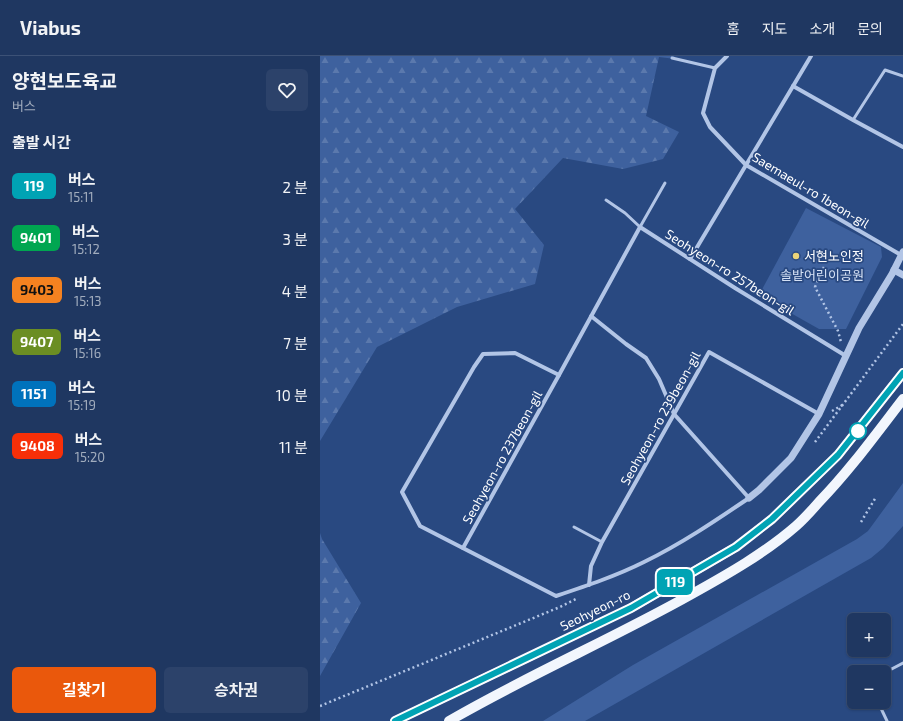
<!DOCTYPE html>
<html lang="ko">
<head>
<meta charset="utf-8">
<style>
	:root { --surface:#1f3761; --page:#2c426a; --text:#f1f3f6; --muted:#a1acbd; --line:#3c5176; --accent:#ea580c }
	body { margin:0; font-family:"Exo 2","Noto Sans KR",sans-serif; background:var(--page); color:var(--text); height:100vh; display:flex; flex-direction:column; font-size:15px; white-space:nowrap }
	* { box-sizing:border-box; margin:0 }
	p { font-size:13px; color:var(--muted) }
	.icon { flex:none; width:22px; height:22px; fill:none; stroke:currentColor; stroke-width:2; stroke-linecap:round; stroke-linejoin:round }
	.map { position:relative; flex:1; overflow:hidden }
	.side { display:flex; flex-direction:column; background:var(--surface); width:320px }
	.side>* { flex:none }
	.badge { padding:0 8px; border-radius:6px; font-size:14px; line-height:26px }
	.buttons { position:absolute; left:527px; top:557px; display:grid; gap:8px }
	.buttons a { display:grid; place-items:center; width:44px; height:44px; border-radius:6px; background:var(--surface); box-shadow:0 1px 3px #0004,0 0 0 1px var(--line); font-size:20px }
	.map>.badge { position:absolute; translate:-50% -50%; box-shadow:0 0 0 2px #fff }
	h2 { padding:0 12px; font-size:15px; line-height:36px }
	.round { display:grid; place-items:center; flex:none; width:42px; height:42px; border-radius:6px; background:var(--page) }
	.summary { display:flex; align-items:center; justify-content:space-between; height:68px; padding:0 12px }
	h1 { font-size:19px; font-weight:700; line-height:30px }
	.action { display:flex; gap:8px; margin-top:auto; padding:8px 12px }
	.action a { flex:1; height:46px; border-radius:6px; background:var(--accent); color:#fff; font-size:16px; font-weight:700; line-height:46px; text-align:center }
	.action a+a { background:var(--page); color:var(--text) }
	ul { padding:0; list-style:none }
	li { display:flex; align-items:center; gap:12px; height:52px; padding:0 12px }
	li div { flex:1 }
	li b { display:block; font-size:15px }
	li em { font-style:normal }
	li .badge { min-width:44px; font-weight:700; text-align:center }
	header { display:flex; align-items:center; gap:24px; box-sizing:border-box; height:56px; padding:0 20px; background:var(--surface); border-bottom:1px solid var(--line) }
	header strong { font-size:19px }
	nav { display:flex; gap:22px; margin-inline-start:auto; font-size:14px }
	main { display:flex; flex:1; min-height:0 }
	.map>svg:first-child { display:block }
	.green { fill:#3e619e }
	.forest { fill:url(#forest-firs) }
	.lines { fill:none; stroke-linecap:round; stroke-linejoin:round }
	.path { stroke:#b2c5e6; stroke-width:2.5; stroke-dasharray:2 3; stroke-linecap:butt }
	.service { stroke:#b2c5e6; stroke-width:3 }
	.minor { stroke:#b2c5e6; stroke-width:4 }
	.tertiary { stroke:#b2c5e6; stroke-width:7 }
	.primary { stroke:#f2f6fd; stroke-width:10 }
	.line-casing { stroke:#fff; stroke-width:9 }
	.line { stroke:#00a3b4; stroke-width:6 }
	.poi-dot { fill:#ecd479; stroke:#294981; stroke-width:1.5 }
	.stop-dot { fill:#fff; stroke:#00a3b4; stroke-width:2 }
	.labels { text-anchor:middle; stroke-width:3.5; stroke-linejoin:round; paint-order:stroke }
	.street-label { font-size:13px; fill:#fff; stroke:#294981 }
	.poi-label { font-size:13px; fill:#fff; stroke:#294981; text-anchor:start }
	.park-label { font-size:13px; fill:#d5e1f5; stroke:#294981 }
</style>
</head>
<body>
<header>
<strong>Viabus</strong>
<nav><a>홈</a><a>지도</a><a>소개</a><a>문의</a></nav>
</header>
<main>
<section class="side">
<div class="summary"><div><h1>양현보도육교</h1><p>버스</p></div><a class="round"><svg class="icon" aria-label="heart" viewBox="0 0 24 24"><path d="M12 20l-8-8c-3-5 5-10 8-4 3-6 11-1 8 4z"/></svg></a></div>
<h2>출발 시간</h2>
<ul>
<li><span class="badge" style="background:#00a3b4;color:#fff">119</span><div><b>버스</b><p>15:11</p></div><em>2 분</em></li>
<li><span class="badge" style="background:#00a651;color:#fff">9401</span><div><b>버스</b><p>15:12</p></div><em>3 분</em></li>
<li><span class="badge" style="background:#f58220;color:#111">9403</span><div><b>버스</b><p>15:13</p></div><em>4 분</em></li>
<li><span class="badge" style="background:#6b8e23;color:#fff">9407</span><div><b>버스</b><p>15:16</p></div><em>7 분</em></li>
<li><span class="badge" style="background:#0072bc;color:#fff">1151</span><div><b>버스</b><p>15:19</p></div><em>10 분</em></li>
<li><span class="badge" style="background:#f72f08;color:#fff">9408</span><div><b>버스</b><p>15:20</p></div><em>11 분</em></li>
</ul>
<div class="action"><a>길찾기</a><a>승차권</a></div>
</section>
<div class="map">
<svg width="583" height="665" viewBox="0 0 583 665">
	<defs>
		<pattern id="forest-firs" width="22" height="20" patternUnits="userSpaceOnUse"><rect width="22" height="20" fill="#3e619e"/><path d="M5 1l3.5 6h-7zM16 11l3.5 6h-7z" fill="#5b79ad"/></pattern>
	</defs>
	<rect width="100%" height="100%" fill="#294981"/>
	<!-- green -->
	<g class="green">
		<path d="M486,152L561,191L562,201L526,273H499L439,239Z"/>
		<path d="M583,427V470L563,492L551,502L265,665H223L313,609L537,483L548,475Z"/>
	</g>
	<!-- forest -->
	<g class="forest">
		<path d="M0,0H354L356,3L339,1L326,60L359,76L343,103L303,113L243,102L195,153L224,189L215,228L137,251L57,291L0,385Z"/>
		<path d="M0,477L2,483L41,547L0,620Z"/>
	</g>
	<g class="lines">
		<!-- path -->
		<g class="path">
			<path d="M504,211L495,231L518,275L521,286"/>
			<path d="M512,355L524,348"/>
			<path d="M495,386L583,268"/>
			<path d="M541,466L556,441"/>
			<path d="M0,650L240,551L256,543"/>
		</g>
		<!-- service -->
		<g class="service">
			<path d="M352,2L395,12"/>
			<path d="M533,64L565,14L583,20"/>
			<path d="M286,144L305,157L320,171L345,127"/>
			<path d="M254,471L282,486"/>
			<path d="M564,617L583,607"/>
			<path d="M558,646L567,665"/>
		</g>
		<!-- minor -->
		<g class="minor">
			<path d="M407,0L395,12L383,57L390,71L426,109L581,199"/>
			<path d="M473,30L533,64L583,91"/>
			<path d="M370,203L491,0"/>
			<path d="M271,260L306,288L326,302L339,323L354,358L429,442C395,465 361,488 324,506C296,520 266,530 236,540L100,470L82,436L154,311L163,298L195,297L239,319L320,171L415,232L526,300"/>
			<path d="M143,492L239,319"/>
			<path d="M269,529L271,510L282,486L389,296L499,358"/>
		</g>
		<!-- tertiary -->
		<g class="tertiary">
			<path d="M574,214L583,219"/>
			<path d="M429,442L439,434L471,402L499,358L539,272L572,218L583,196"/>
		</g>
		<!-- primary -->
		<g class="primary">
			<path d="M75,665L311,552L416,491L452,463L518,399L583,317"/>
			<path d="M129,665C208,619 292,583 372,538C408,518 445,497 476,470C484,463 492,454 499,446C530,414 556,378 583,343"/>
		</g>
	</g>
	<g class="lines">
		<defs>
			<path id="line" d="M75,665L311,552L416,491L452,463L518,399L583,317"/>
		</defs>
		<!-- line casing -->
		<use href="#line" class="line-casing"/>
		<!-- line -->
		<use href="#line" class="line"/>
	</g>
	<!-- markers -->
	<circle class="poi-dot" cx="476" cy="200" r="4"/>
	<circle class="stop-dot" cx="538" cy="375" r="8"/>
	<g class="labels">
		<!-- street labels -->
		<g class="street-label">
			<text transform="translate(491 134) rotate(31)" y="5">Saemaeul-ro 1beon-gil</text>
			<text transform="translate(410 216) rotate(32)" y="5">Seohyeon-ro 257beon-gil</text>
			<text transform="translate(340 362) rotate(-61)" y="5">Seohyeon-ro 239beon-gil</text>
			<text transform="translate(182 401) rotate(-61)" y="5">Seohyeon-ro 237beon-gil</text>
			<text transform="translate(275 554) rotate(-26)" y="5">Seohyeon-ro</text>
		</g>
		<!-- poi labels -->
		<g class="poi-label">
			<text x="484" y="205">서현노인정</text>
		</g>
		<!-- park labels -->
		<g class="park-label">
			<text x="502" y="224">솔밭어린이공원</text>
		</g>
	</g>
</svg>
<div class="buttons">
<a>+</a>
<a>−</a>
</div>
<b class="badge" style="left:355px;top:526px;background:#00a3b4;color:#fff">119</b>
</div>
</main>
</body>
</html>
